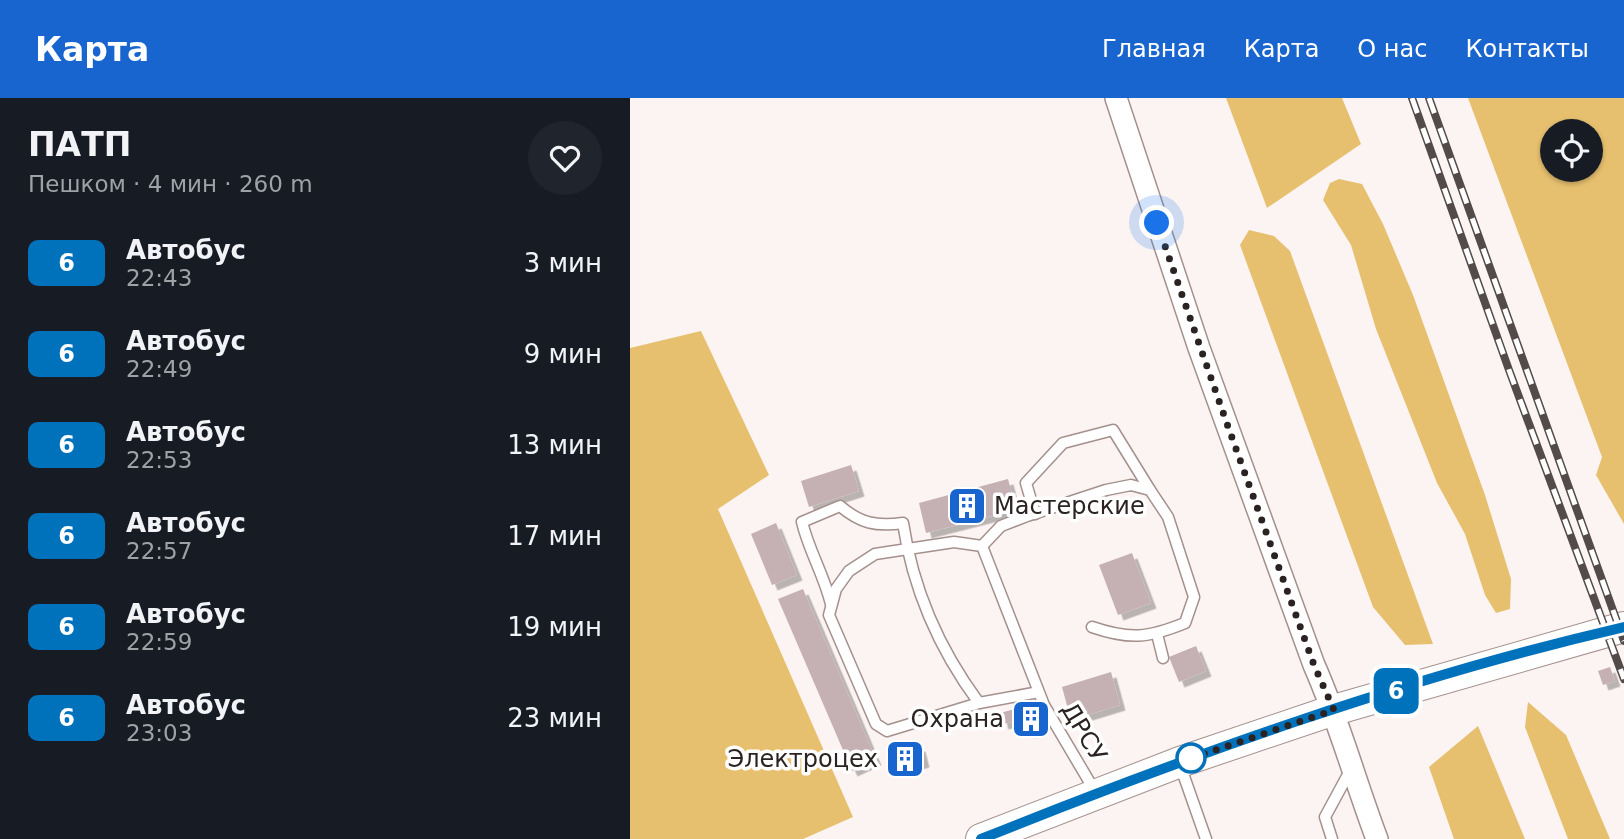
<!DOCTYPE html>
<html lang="ru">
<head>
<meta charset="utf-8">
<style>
	:root { --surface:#171b24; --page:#20242c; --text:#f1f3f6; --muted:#9ea1a6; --accent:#1965cf }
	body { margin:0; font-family:"DejaVu Sans",sans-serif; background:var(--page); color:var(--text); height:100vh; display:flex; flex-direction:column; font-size:26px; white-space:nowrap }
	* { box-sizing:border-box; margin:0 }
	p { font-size:23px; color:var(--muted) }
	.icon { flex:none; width:38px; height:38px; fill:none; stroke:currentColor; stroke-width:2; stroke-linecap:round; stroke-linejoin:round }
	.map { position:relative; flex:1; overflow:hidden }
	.details { display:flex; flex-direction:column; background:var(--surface); width:630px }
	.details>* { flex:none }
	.badge { padding:0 14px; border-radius:10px; font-size:24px; line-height:46px }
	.buttons { position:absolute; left:910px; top:21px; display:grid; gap:14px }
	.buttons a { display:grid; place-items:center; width:63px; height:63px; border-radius:50%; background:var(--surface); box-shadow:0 2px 5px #0004; font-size:35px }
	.you { position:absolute; width:35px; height:35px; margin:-18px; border:5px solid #fff; border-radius:50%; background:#1a73e8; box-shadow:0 0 0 10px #1a73e833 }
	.map>.badge { position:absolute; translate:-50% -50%; box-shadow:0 0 0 4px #fff }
	.round { display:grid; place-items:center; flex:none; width:74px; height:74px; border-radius:37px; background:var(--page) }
	.headline { display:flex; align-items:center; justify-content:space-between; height:119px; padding:0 28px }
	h1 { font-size:33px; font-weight:600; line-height:52px }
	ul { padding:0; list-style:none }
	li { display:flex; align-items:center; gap:21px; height:91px; padding:0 28px }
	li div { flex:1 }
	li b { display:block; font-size:26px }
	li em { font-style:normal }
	li .badge { min-width:77px; font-weight:700; text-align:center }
	header { display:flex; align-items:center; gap:42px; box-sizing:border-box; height:98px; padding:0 35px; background:var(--accent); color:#fff }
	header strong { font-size:33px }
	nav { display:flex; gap:38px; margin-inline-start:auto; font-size:24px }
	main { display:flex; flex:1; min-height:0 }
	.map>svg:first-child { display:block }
	.green { fill:#e7c06f; fill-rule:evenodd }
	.building { fill:#c5b0b4; filter:url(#shadow) }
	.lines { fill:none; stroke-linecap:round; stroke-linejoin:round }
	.lane-casing { stroke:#a4908c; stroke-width:13 }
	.street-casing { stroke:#a4908c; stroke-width:24 }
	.secondary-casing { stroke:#a4908c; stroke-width:32 }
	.lane { stroke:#fff; stroke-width:10 }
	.street { stroke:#fff; stroke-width:21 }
	.secondary { stroke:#fff; stroke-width:30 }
	.rail-casing { stroke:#534b4a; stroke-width:8 }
	.rail { stroke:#fff; stroke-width:5; stroke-dasharray:16; stroke-linecap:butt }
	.line-casing { stroke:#fff; stroke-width:16 }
	.line { stroke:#0072bc; stroke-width:10 }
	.walk { stroke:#2b2322; stroke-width:7; stroke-dasharray:0 12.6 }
	.stop-dot { fill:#fff; stroke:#0072bc; stroke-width:3.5 }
	.labels { text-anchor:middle; stroke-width:7; stroke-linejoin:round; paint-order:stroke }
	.poi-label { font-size:24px; fill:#2b2322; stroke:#fff; text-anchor:end }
	.street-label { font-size:24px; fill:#2b2322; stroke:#fff }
</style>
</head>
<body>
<header>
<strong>Карта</strong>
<nav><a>Главная</a><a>Карта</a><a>О нас</a><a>Контакты</a></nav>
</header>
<main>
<section class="details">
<div class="headline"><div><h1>ПАТП</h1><p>Пешком · 4 мин · 260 m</p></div><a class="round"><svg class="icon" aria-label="heart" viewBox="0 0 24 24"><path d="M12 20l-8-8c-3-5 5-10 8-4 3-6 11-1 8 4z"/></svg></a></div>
<ul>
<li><span class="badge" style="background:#0072bc;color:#fff">6</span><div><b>Автобус</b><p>22:43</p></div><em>3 мин</em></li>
<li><span class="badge" style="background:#0072bc;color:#fff">6</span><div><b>Автобус</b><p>22:49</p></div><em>9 мин</em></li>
<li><span class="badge" style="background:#0072bc;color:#fff">6</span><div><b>Автобус</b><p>22:53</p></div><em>13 мин</em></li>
<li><span class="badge" style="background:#0072bc;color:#fff">6</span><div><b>Автобус</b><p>22:57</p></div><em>17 мин</em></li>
<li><span class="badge" style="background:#0072bc;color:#fff">6</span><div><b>Автобус</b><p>22:59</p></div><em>19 мин</em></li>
<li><span class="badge" style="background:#0072bc;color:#fff">6</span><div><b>Автобус</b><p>23:03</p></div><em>23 мин</em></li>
</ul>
</section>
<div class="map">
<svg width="994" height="741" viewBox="0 0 994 741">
	<defs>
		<filter id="shadow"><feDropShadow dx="5.5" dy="5.5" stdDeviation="0" flood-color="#0004"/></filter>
	</defs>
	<rect width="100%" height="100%" fill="#fcf4f2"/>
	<!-- green -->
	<g class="green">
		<path d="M596,0H712L731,46L637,110Z"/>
		<path d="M838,0H994V426L966,377L972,359ZM922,33H961V72H922Z"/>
		<path d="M709,81L732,86L753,126L783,197L855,397L881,481L880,511L866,515L855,497L835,436L807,385L746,231L721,147L693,102L700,85Z"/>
		<path d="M619,132L644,138L660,153L803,546L775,547L743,509L610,147Z"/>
		<path d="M71,233L139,377L88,411L223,719L173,741H0V250Z"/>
		<path d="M898,604L936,637L980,741H938L895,629Z"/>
		<path d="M848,628L895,741H824L799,669Z"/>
	</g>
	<!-- building -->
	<g class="building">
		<path d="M221,367L229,393L179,409L171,383Z"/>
		<path d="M378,381L386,412L296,435L289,405Z"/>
		<path d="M146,425L167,477L142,487L121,436Z"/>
		<path d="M502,455L521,505L488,517L469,467Z"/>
		<path d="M173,491L246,662L222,673L148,501Z"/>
		<path d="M566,548L576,573L549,584L539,559Z"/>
		<path d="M980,569L985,583L973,587L968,573Z"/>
		<path d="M481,574L490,607L441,622L432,589Z"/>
		<path d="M402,608L411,630L401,635L391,613Z"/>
		<path d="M385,611L388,622L373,626L370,615Z"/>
		<path d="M290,648L294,664L260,674L256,658Z"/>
	</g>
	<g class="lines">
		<defs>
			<g id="lane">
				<path d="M405,416L396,385L433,345L483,332L520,392"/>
				<path d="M352,448L371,428L397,418L476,392L501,387L520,392L538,419L564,499L555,525C518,540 500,542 462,529"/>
				<path d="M201,506C194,477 179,453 172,424L210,408C230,425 246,429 273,425C283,492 309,551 349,605"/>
				<path d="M527,536L533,560"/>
				<path d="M409,594L349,605L257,633L246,626L199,517L206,491L219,473L245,456L324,444L352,448L414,607L466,695"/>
				<path d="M550,667L576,741"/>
				<path d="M702,741L695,719L721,671"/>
			</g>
			<path id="street" d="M486,0L569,250L684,567C709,623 725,683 747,741"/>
			<path id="secondary" d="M351,741L550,664L704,612L994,529"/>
		</defs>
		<!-- lane casing -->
		<use href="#lane" class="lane-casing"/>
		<!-- street casing -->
		<use href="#street" class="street-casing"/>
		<!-- secondary casing -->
		<use href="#secondary" class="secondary-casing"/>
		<!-- lane -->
		<use href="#lane" class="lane"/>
		<!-- street -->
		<use href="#street" class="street"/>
		<!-- secondary -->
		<use href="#secondary" class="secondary"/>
		<defs>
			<g id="rail">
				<path d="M782,0L879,272L994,581"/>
				<path d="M799,0L994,543"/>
			</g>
		</defs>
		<!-- rail casing -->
		<use href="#rail" class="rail-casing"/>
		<!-- rail -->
		<use href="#rail" class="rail"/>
	</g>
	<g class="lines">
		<defs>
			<path id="line" d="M351,741C558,658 777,579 994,529"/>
		</defs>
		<!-- line casing -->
		<use href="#line" class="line-casing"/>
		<!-- line -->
		<use href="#line" class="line"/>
		<!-- walk -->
		<path class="walk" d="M527,125L596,323L684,567L704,612L550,664L561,660"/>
	</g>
	<!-- icons -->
	<defs>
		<symbol id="building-square" viewBox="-11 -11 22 22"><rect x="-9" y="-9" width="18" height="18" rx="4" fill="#1965cf" stroke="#fff"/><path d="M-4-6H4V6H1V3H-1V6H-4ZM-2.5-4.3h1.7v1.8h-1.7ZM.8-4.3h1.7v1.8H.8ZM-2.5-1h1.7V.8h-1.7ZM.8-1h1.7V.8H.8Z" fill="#fff"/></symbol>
	</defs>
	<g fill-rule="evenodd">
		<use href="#building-square" x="315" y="386" width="44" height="44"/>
		<use href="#building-square" x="379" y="599" width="44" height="44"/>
		<use href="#building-square" x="253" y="639" width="44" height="44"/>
	</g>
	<!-- markers -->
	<circle class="stop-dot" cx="561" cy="660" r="14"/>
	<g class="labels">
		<!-- poi labels -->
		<g class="poi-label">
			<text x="364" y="416" text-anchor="start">Мастерские</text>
			<text x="374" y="629">Охрана</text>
			<text x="248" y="669">Электроцех</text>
		</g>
		<!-- street labels -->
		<g class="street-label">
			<text transform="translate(454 634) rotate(59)" y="8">ДРСУ</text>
		</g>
	</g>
</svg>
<div class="buttons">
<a><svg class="icon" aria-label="locate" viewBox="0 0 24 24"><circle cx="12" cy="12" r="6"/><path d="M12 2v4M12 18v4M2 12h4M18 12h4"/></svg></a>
</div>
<div class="you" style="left:527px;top:125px"></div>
<b class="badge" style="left:766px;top:593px;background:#0072bc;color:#fff">6</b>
</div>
</main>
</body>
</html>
